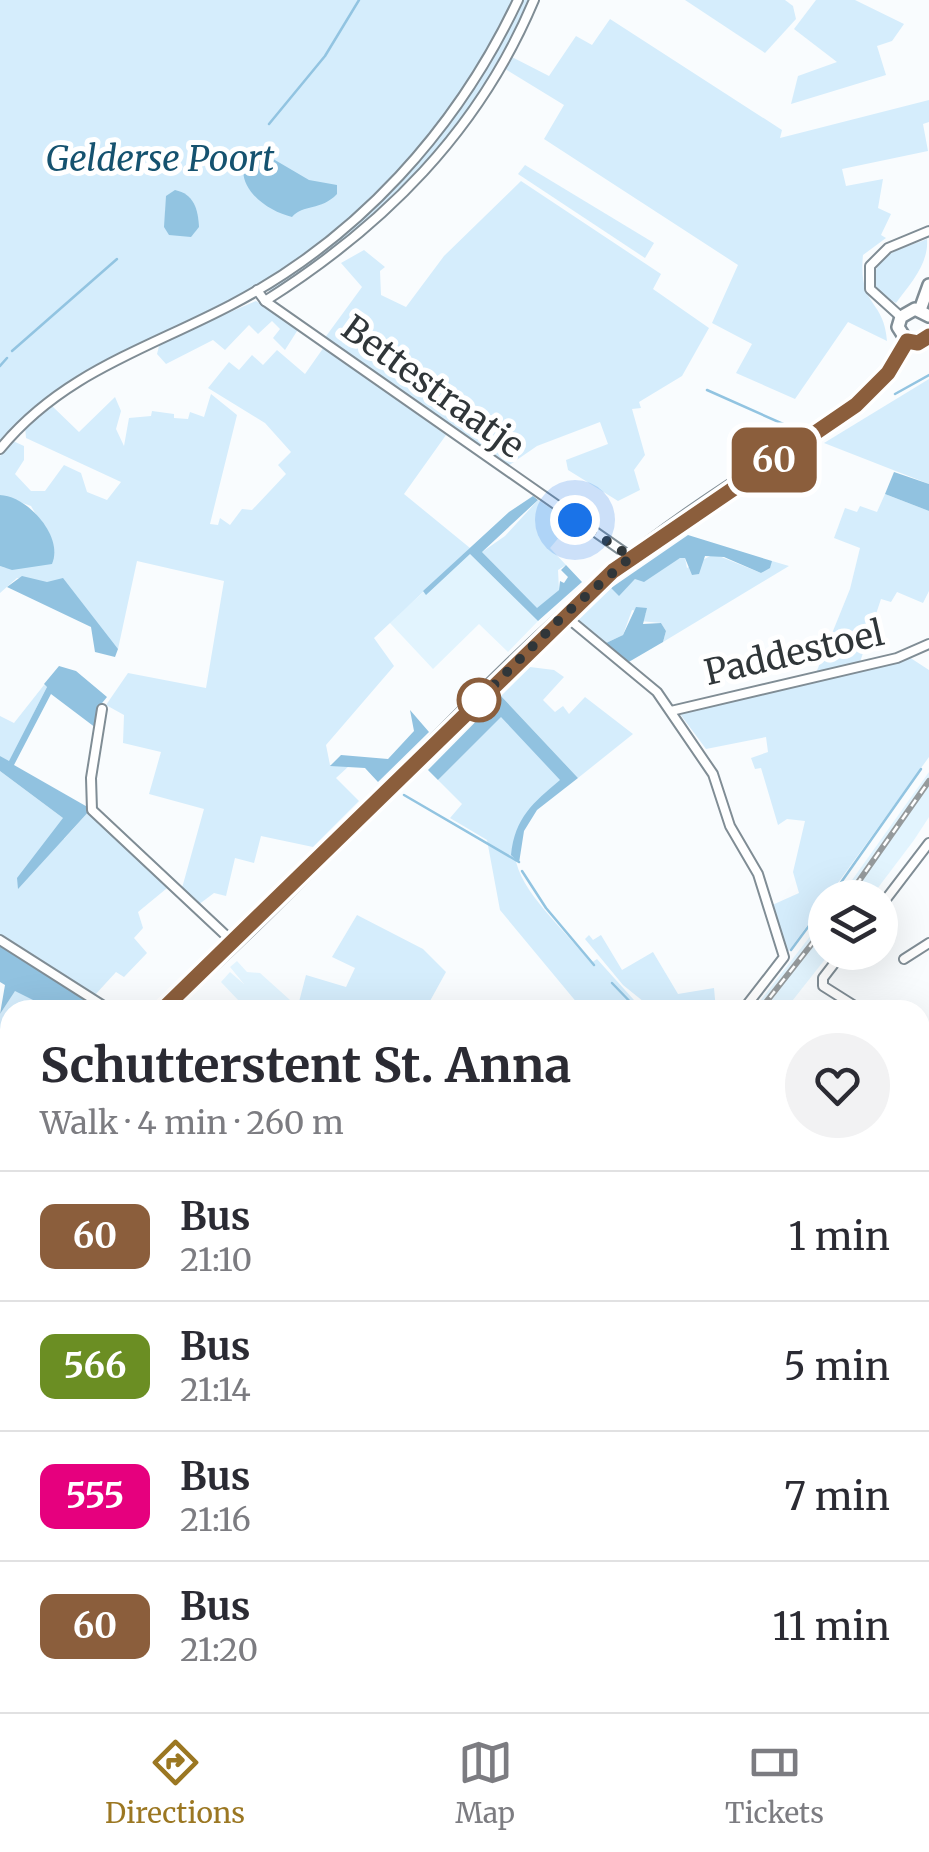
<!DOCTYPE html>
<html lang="en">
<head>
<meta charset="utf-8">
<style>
	:root { --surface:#fff; --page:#f2f2f3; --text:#2b2b33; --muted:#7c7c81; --line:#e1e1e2; --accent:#9b7722 }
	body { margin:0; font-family:Merriweather,serif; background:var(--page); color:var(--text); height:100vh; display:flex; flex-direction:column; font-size:38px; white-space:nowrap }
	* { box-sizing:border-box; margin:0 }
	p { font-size:32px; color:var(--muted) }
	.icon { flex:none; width:55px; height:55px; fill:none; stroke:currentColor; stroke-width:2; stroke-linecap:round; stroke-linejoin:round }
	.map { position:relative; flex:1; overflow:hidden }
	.details { position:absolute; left:0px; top:1000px; width:930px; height:712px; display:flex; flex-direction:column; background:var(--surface); border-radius:30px 30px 0 0; box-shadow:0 10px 40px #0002 }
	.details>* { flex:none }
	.badge { padding:0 20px; border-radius:15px; font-size:35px; line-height:65px }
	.buttons { position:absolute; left:808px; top:880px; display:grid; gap:20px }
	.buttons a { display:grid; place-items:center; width:90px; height:90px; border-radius:50%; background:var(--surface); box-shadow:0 10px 40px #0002; font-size:50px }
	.you { position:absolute; width:50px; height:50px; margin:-25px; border:8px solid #fff; border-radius:50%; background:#1a73e8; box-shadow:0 0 0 15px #1a73e833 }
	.map>.badge { position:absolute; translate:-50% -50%; box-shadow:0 0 0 5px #fff }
	.round { display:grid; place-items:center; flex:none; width:105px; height:105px; border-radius:52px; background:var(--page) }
	.headline { display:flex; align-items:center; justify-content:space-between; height:170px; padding:0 40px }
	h1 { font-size:48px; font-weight:700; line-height:75px }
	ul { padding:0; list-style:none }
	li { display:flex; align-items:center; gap:30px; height:130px; padding:0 40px; border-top:2px solid var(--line) }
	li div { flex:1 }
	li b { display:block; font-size:38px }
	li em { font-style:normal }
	li .badge { min-width:110px; font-weight:700; text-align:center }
	.tabs { display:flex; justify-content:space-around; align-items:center; height:140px; border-top:2px solid var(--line); background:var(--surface); font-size:28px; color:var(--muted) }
	.tabs a { display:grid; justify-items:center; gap:5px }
	.tabs .current { color:var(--accent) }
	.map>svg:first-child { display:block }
	.built { fill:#e2f4fe }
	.green { fill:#d5edfc }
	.forest { fill:#91c2e0 }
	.water { fill:#92c4e1 }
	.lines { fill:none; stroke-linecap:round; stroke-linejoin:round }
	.stream { stroke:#92c4e1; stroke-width:2.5 }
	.street-casing { stroke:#808d95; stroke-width:12 }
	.secondary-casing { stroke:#808d95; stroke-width:15 }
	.primary-casing { stroke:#808d95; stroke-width:16 }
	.street { stroke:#fff; stroke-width:8 }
	.secondary { stroke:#fff; stroke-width:10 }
	.primary { stroke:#fff; stroke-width:11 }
	.rail-casing { stroke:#959a9c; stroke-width:6 }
	.rail { stroke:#fff; stroke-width:2.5; stroke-dasharray:8; stroke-linecap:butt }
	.line-casing { stroke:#fff; stroke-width:22 }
	.line { stroke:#8b5e3c; stroke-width:15 }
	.walk { stroke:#303639; stroke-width:10; stroke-dasharray:0 18 }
	.stop-dot { fill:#fff; stroke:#8b5e3c; stroke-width:5 }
	.labels { text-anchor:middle; stroke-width:10; stroke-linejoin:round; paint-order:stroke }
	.park-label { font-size:35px; font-style:italic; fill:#15526f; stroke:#fff }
	.street-label { font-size:35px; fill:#303639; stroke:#fff }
</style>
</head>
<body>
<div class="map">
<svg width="929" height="1712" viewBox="0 0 929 1712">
	<rect width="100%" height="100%" fill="#f9fcfe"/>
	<!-- built -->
	<g class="built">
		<path d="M469,553L538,621L508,652L479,624L433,669L389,622Z"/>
		<path d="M929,772V817L914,840L871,897H840Z"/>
		<path d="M825,917V952L830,953L785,1010H753Z"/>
		<path d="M237,961L247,972L260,973L290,1000V1010H228L239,1001L221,982L230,972L244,984L230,967Z"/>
	</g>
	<!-- green -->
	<g class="green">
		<path d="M0,0H515C458,116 368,229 252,290C163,337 67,366 0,445Z"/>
		<path d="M520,0H531C488,104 409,194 319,259C304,270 286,288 269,293V287C381,220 464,115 520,0Z"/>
		<path d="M685,0H785L793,6L796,19L765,53Z"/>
		<path d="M816,0H855L904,24L892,41L877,46L886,75L791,104L798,76L837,62L794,29Z"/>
		<path d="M610,19L782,130L780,138L929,100V122L923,124L928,151L842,169L846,186L883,179L878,208L891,214L881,235L886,238L863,255C858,308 884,298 887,341L848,322L795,399L736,373L752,344L712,323L738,265L544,139L564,105L502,67L508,55L549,76L576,36L592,45Z"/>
		<path d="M525,165L654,243L645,258L518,174Z"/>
		<path d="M521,181L661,274L653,289L709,328L682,376L639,402L641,408L632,409L645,455L634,470L640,490L618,501L568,470L566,460L608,444L600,422L537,446L505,468L324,339L362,287L341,263L364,250L385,267L380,271L381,295L406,307L444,256Z"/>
		<path d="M927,239C929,264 910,284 896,303L881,295L873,280C878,251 903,249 927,239Z"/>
		<path d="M256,301L299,328L285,350L273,338L280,329L272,321L258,334L249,325L225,350L213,340L166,364L157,354L160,342Z"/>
		<path d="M324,347L446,435L404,494L470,548L374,638L394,666L326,745L330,765L349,766L336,778L359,801L313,847L261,836L254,863L235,858L226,896L214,893L198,905L182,888L204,809L149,794L161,752L123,743L124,715L106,705L128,673L206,688L224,581L137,561L118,649C82,618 69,584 17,578L0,593V566C22,575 36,554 51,540L31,506L0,495V456L13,441L24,446V460L15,474L31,491H45L64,465L81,473L87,492L107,500L121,482L26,438L25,426L50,404L79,432L115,397L121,411L116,429L124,446L129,418L151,416L152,411L174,414V418L188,419L190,412L204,417L211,394L237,415L210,524L218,525L220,518L230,525L242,509L252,510L286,474L278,465L291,452L265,423L208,388L229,362L239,370L252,355L263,365L277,350L305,374Z"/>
		<path d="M929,379V484L824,443Z"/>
		<path d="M885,494L929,511V591L923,603L897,592L891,602L881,599L860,662L816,673L850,589L860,548L834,538L845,508L857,512L860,506L877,512Z"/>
		<path d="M538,500L572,522L550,548L566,565L558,570L559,590L537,609L482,552L505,536Z"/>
		<path d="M714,554L761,573L772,561L789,566L663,642L666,631L661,623L640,621L646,613L632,610L623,635L604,644L575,622L611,588L619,595L635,579L680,558H685L687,568Z"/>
		<path d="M909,657L929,670V757L788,952L770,906L799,893L793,872L805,821L787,819L778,825L761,768L755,769L751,758L768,752L766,737L706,749L680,714Z"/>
		<path d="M530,667L554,670L564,677L543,700L555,712L563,706L569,714L585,697L633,734L578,778L501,696Z"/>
		<path d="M44,685L47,687L9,762L0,756V716L14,723Z"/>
		<path d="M501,716L561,780C468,852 534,894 591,963L597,959L643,1010H583L500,910L487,840L450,818L462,804L438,780Z"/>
		<path d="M0,771L63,818L64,839L91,809L172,884L138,912L143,928L134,938L147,953L124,977L116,972L94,996L0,937Z"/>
		<path d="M357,915L423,949L446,972L425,1010H310L299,1002L306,975L346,987L355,968L332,957Z"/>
		<path d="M589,935L593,940L601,935L622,970L653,952L678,994L714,988L716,1010H654L623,985L585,939Z"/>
		<path d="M15,990L53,1010H10V1093L5,1097L10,1108L6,1109L0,1104V1014Z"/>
		<path d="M0,1361L10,1366V1516L0,1532Z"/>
		<path d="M267,1703H446L438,1712H285L274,1706L260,1712Z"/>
	</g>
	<!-- forest -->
	<g class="forest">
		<path d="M894,472L929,484V511L885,494Z"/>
		<path d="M533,496L538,500L482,552L537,608L559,590L560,581L564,583L568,577L561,570L566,565L582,582L538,621L470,554L426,595L423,591L509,512Z"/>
		<path d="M688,535L772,561L770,568L761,573L724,557L705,556L699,574L692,575L685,558H680L644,582L635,579L619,596L611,588Z"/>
		<path d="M22,576L47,582L63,578L118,649L115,657L95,652L91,627L7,587Z"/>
		<path d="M636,607L647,608L643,624L661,623L666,631L663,642L627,663L604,644L623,635Z"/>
		<path d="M59,666L76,671L107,697L98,708L96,728L51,694L14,765L91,809L18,889L17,878L63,818L0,771V756L9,761L47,687L44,684Z"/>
		<path d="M501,696L578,778L537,810L524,831L519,863L511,855C515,817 533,803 560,780L501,717L438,780L428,770Z"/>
		<path d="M410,710L429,732L378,782L365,768L330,766L341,755L388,759L414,731Z"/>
		<path d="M0,944L89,1001L84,1010H53L15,991L0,1014L5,985L0,982Z"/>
	</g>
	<!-- water -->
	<g class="water">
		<path d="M263,153L309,180L337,185V194C321,211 303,204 292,217C269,212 238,190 244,165Z"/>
		<path d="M175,190C194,194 198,209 199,227L191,237L169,235L164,227L166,196Z"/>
		<path d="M0,495C27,496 64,536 52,564L12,570L0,566Z"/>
	</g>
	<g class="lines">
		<!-- stream -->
		<g class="stream">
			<path d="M269,124L325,56L359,0"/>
			<path d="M12,351L117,259"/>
			<path d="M0,366L7,358"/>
			<path d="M707,390L799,431"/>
			<path d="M895,394L929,375"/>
			<path d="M404,795L519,862"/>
			<path d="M522,871L546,908L594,965"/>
			<path d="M830,898L921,769"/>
			<path d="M791,950L825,904"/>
			<path d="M612,983L638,1010"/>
		</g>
		<defs>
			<g id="street">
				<path d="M257,290L265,301L631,557"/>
				<path d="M265,301C384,226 479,131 534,0"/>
				<path d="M901,317L870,289V266L888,248L929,231"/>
				<path d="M0,449C62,373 147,349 231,305C358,239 457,129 518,0"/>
				<path d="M564,615L657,692L713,774L730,826L758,874L784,957L743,1010"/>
				<path d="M102,709L91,778L92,810L235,944"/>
				<path d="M671,711L897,658L929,644"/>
				<path d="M880,907L929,843"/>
				<path d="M0,940L110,1010"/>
				<path d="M843,952L823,978V986L861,1010"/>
				<path d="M904,959L929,943"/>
				<path d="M920,1051L929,1042"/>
				<path d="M920,1172L929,1169"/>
				<path d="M929,1209L924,1212L929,1221"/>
				<path d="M920,1622L929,1629"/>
				<path d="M106,1712L114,1702"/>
				<path d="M444,1712L452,1702"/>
			</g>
			<g id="secondary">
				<path d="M920,1658L929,1650"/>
				<path d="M864,1712L874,1702"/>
			</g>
			<g id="primary">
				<path d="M920,310L929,285"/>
				<path d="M907,341L898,327L901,317L915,309L929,316"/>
				<path d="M907,341L918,343L929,336"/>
				<path d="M162,1010C320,873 453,707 613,572C684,512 778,456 856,405L888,373L907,341"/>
				<path d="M0,1128L10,1120"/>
				<path d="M0,1143L10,1151"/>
			</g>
		</defs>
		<!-- street casing -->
		<use href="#street" class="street-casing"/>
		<!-- secondary casing -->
		<use href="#secondary" class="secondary-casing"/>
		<!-- primary casing -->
		<use href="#primary" class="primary-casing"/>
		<!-- street -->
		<use href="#street" class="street"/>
		<!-- secondary -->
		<use href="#secondary" class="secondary"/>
		<!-- primary -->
		<use href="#primary" class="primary"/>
		<defs>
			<g id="rail">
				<path d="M847,898L929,781"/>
				<path d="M760,1010L825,927"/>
				<path d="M136,1712L145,1702"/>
			</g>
		</defs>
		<!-- rail casing -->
		<use href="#rail" class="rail-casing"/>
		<!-- rail -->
		<use href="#rail" class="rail"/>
	</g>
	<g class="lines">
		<defs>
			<path id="line" d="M162,1010L613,571L856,405L888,373L907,341L918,343L929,336"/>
		</defs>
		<!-- line casing -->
		<use href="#line" class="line-casing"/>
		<!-- line -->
		<use href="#line" class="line"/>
		<!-- walk -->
		<path class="walk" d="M479,700L474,705L564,615L631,557L575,520"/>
	</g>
	<!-- markers -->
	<circle class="stop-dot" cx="479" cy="700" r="20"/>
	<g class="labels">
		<!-- park labels -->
		<g class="park-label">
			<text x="160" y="171">Gelderse Poort</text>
		</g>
		<!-- street labels -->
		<g class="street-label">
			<text transform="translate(433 387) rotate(36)" y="12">Bettestraatje</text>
			<text transform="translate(794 653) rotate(-13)" y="12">Paddestoel</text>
		</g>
	</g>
</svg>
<div class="buttons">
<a><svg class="icon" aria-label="layers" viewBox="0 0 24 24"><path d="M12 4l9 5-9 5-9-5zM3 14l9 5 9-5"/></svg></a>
</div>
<div class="you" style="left:575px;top:520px"></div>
<b class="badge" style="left:774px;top:460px;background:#8b5e3c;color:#fff">60</b>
<section class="details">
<div class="headline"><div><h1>Schutterstent St. Anna</h1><p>Walk · 4 min · 260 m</p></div><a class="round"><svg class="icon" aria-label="heart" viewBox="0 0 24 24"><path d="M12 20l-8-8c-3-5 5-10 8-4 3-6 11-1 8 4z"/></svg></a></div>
<ul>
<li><span class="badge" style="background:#8b5e3c;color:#fff">60</span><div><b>Bus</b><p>21:10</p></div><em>1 min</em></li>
<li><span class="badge" style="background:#6b8e23;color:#fff">566</span><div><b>Bus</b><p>21:14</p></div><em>5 min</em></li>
<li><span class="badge" style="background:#e6007e;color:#fff">555</span><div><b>Bus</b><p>21:16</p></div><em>7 min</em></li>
<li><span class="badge" style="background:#8b5e3c;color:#fff">60</span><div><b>Bus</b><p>21:20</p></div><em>11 min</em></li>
</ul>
</section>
</div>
<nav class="tabs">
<a class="current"><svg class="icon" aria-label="directions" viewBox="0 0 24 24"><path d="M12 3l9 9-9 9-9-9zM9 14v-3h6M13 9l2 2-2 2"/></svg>Directions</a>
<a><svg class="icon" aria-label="map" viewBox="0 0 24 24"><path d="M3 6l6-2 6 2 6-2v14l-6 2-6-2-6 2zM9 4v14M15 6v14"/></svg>Map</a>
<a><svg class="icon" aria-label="tickets" viewBox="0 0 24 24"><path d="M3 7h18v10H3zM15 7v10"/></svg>Tickets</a>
</nav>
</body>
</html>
